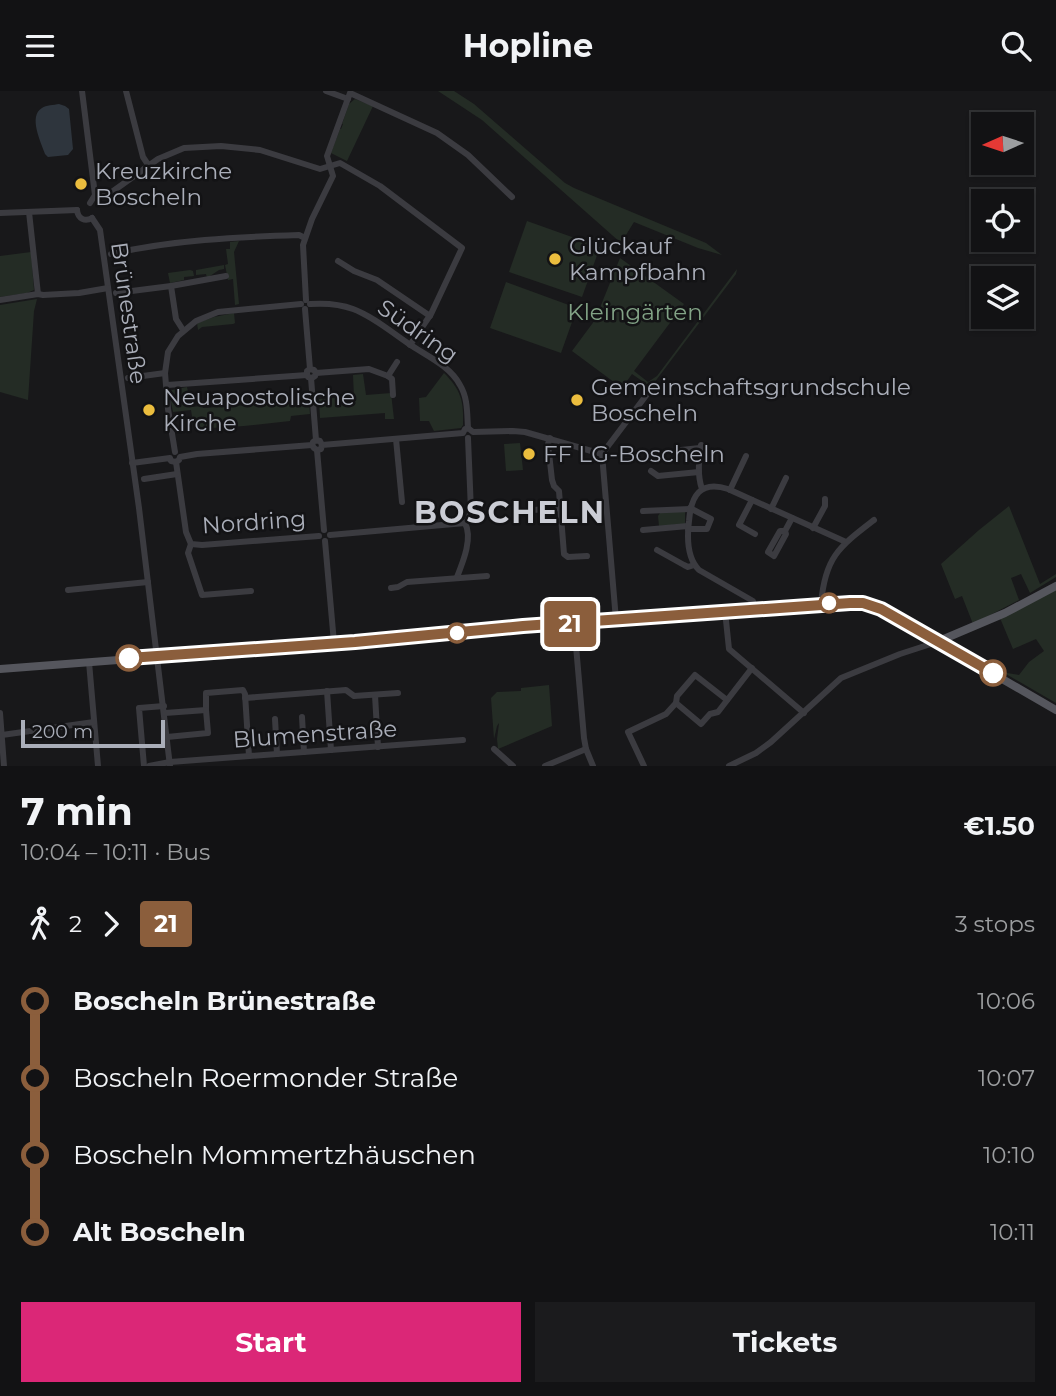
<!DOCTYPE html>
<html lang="en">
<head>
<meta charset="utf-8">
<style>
	:root { --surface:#121214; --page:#1b1b1d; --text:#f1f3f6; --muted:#9c9ea0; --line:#313234; --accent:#db2777 }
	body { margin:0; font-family:Montserrat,sans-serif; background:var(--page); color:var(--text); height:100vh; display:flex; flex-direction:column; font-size:26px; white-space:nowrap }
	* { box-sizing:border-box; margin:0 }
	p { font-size:23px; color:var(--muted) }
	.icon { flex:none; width:38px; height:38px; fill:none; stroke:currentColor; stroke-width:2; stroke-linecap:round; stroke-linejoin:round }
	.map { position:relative; height:675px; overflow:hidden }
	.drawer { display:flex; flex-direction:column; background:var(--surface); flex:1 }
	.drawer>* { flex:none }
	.badge { padding:0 14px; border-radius:5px; font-size:24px; line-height:46px }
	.needle { width:46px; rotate:267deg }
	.controls { position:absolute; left:971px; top:21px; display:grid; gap:14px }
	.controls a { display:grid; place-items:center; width:63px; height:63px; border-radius:0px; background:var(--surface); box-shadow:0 2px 5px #0004,0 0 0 2px var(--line); font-size:35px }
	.scale { position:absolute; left:21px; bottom:18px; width:144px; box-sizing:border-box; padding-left:7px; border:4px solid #aaaeb9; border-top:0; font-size:19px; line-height:24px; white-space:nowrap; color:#aaaeb9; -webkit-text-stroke:5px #131315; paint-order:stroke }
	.map>.badge { position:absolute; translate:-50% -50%; box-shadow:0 0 0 4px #fff }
	.legs { display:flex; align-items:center; gap:10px; height:77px; padding:0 21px; font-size:23px }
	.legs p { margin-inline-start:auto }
	.headline { display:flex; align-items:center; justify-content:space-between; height:119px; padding:0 21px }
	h1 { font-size:38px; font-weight:700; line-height:52px }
	.cta { display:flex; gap:14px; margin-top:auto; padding:14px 21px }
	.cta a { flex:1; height:80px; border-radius:0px; background:var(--accent); color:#fff; font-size:28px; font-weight:700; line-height:80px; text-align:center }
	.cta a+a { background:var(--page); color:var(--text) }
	ul { padding:0 21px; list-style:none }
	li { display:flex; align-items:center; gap:24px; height:77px; font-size:26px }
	li i { display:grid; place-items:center; width:10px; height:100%; margin:0 9px; background:currentColor }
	li i::after { content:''; width:18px; height:18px; margin:-9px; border:5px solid; border-radius:50%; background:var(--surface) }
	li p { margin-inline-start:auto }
	li:first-child i { background:linear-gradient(#0000 50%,currentColor 0) }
	li:last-child i { background:linear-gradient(currentColor 50%,#0000 0) }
	header { display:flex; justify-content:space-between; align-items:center; height:91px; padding:0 21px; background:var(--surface); font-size:32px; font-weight:700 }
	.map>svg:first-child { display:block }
	.green { fill:#242c25 }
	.water { fill:#2e353d }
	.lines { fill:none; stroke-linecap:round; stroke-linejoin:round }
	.minor { stroke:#3b3b40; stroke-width:6 }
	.major { stroke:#55565d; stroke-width:8 }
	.line-1-casing { stroke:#fff; stroke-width:16 }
	.line-1 { stroke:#8b5e3c; stroke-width:10 }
	.poi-dot { fill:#ebbd3e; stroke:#131315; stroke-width:2.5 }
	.stop-1-dot { fill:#fff; stroke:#8b5e3c; stroke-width:3.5 }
	.labels { text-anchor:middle; stroke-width:5; stroke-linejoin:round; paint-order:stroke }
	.poi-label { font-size:23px; fill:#aaaeb9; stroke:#131315; text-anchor:start }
	.park-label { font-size:23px; fill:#82a386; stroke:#131315 }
	.street-label { font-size:23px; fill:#aaaeb9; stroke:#131315 }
	.district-label { font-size:30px; font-weight:bold; letter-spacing:2px; fill:#cbcdd5; stroke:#131315 }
</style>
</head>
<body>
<header><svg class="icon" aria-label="menu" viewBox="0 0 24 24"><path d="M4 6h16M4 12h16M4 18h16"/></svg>Hopline<svg class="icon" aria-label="search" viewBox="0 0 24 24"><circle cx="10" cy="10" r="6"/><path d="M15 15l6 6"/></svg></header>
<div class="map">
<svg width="1056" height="675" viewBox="0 0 1056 675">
	<rect width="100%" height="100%" fill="#18181a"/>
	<!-- green -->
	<g class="green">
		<path d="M438,0H454L474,13L565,92L574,97L706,152L722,164L698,157L634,131L621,152L482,29Z"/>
		<path d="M355,8L373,15L347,70L331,62L340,38H341L343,33H342L349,13Z"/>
		<path d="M527,130L600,156L582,206L509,181Z"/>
		<path d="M239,150L234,161L239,213L235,214L233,188L228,189L225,174L228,173L226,158H230V151Z"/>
		<path d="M31,161L34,199L27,202L0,206V165Z"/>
		<path d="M620,167L684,213L634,280L648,291L657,285L737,178L736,183L651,296L632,283L622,297L572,260L595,229Z"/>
		<path d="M224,174V178L219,179L207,187L206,183L196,184V179Z"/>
		<path d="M190,179L193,180L194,185L184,186V189L170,192L168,182Z"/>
		<path d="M506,191L577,217L561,262L490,237Z"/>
		<path d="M37,208L34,220L28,309L0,301V214Z"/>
		<path d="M234,222L235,232L233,233L202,236L198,239L197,232L214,226Z"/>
		<path d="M444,282C461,299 464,310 463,334L461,337L434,340L429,330H420L419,307L426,306Z"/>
		<path d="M363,283L366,304L391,302L394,328H385V322L320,327L319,308L354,306L353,284Z"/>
		<path d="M187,296L191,316L203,315V317L309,310L310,323L291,325L290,330L244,335L194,338L191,319L173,321L170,306V300L172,299Z"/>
		<path d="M520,352L523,379L506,380L504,353Z"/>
		<path d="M1009,415L1040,493L1056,483V486L1030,502L1021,483L1011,487L1019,509L973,533L962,505L955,508L941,473L979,439Z"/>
		<path d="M685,419V433L659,435L658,425L660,422Z"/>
		<path d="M1056,498V612L1006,583L1007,582L1019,584L1029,571L1044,560L1036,548L1013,558L1000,527Z"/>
		<path d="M549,594L552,635L498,658L497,648L499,632L497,635L494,648L491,607L497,601L521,600V597Z"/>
	</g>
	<!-- water -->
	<path class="water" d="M59,13L65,15L69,18L73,58L68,64L48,66L45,63C41,51 28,25 42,17C46,14 54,14 59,13Z"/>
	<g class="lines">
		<!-- minor -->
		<g class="minor">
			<path d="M82,0L95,104L90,112"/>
			<path d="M126,0L143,66L149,75"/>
			<path d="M326,0L348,8"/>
			<path d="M95,104L100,105L109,103L158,68L184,57L221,55L260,59L320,78L340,72L380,95L462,157L431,223L410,254"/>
			<path d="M77,119C78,128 85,131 92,127"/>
			<path d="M29,121L38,203"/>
			<path d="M0,122L77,119"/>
			<path d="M92,127L100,139L139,417L170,675"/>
			<path d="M111,163C172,149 237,146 299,144L305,147"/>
			<path d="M338,170L354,180L377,189L430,225"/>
			<path d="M171,195L176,228L183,239"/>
			<path d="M116,202L171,195L226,185"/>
			<path d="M0,209L38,203L43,204L79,202L108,197"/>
			<path d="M306,209L303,154L312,128L333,85L327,65L350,2L437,42L468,64L512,106"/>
			<path d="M310,213C325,212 340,213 353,218C374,226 391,241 409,253C427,265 450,275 460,294C468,307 467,323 468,337"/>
			<path d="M305,218L310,278L307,280V284L308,286L312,287L315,285L316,282L314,279L310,278"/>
			<path d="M316,282L369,278L388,285L397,271"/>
			<path d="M388,285L392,288L393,304"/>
			<path d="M128,287L165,282"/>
			<path d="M311,287L316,349"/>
			<path d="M167,294L307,284"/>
			<path d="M550,347L548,353L552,389L554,395L559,400L564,463L568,466L587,465"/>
			<path d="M396,348L402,411"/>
			<path d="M312,354L314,357L317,359L321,358L322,354L463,342L465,338L468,337L473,341L513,340L525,341L602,363"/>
			<path d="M701,354C699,368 697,384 702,398"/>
			<path d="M317,359L324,439"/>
			<path d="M681,359L700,357"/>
			<path d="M175,361L168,318L165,282L168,261L178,245L196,230L218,221L301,213"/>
			<path d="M176,371L186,441L191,453L202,454L319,445"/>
			<path d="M132,372L170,367L171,370L176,371L179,369L180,366L197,363L312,354L313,351L316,349L320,350L322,354"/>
			<path d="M651,380L658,385L699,381"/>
			<path d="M144,388L177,383"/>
			<path d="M730,399L746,365"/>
			<path d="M752,409L739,434L755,443"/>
			<path d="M771,418L786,387"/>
			<path d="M519,420L561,417"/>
			<path d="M643,420L690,418"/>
			<path d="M813,437L825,415V408"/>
			<path d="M688,438H707L711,428L690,417"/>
			<path d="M643,439L688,435"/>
			<path d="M785,440L786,443L774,465L768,461L780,440H785L792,427"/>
			<path d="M330,444L465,432L468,429L471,420L468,347"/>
			<path d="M325,450L334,552"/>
			<path d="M191,453L188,462L202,504L251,500"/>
			<path d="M657,459L684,474L688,476L694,474"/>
			<path d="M457,486C463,471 473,447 465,432"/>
			<path d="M391,497L398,496L407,491L487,485"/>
			<path d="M68,499L148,491"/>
			<path d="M821,513C825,466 839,456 874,429"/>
			<path d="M754,518L753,510L699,479C687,467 687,446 689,430C691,405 700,389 728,398L846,451"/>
			<path d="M725,520L729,558L804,622"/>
			<path d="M616,529L602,363L651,298"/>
			<path d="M574,532L584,647L586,658L593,675"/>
			<path d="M89,571L98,675"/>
			<path d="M327,600L331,659"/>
			<path d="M375,604L378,656"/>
			<path d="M245,607L346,599L354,605L398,602"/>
			<path d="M676,612L701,633L710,623L718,621L752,577"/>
			<path d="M0,622L4,675"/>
			<path d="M165,622L206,619V602L243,599L245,603L249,665"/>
			<path d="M302,626L304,661"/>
			<path d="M275,628L277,663"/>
			<path d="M2,644L94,631"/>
			<path d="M167,646L208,642L206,619"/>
			<path d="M494,658L513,675"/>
			<path d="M144,675L139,617L164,615"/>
			<path d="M149,675L170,671L463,649"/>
			<path d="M545,675L586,658"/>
			<path d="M644,675L628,641L666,623L676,612L677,605L695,584L727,609"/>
			<path d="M729,675L756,662L771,651L841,587L900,563L937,551"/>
		</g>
		<!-- major -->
		<g class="major">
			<path d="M939,550L1005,522L1056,495"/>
			<path d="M0,578L342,552L523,535L850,511L863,512L881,518L1056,619"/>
		</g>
	</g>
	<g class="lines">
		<defs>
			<path id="line-1" d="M129,567L355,551L523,535L850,512H863L881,518L993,582"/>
		</defs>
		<!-- line-1 casing -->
		<use href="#line-1" class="line-1-casing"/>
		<!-- line-1 -->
		<use href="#line-1" class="line-1"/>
	</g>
	<!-- markers -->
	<g class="poi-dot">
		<circle cx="81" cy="93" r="7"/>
		<circle cx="555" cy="168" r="7"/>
		<circle cx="577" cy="309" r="7"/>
		<circle cx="149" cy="319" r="7"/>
		<circle cx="529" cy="363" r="7"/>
	</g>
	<g class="stop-1-dot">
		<circle cx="829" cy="512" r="9"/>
		<circle cx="457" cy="542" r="9"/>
		<circle cx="129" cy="567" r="12"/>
		<circle cx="993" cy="582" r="12"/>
	</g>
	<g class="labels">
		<!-- poi labels -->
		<g class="poi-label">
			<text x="95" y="88">Kreuzkirche<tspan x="95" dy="26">Boscheln</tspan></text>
			<text x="569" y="163">Glückauf<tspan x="569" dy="26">Kampfbahn</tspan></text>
			<text x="591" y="304">Gemeinschaftsgrundschule<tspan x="591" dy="26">Boscheln</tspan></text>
			<text x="163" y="314">Neuapostolische<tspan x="163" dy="26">Kirche</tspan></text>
			<text x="543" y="371">FF LG-Boscheln</text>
		</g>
		<!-- park labels -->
		<g class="park-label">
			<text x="635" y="229">Kleingärten</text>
		</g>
		<!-- street labels -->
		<g class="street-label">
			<text transform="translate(129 222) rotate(82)" y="8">Brünestraße</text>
			<text transform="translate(418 240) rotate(35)" y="8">Südring</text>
			<text transform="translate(254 431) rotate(-4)" y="8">Nordring</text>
			<text transform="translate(315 643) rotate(-4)" y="8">Blumenstraße</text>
		</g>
		<!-- district labels -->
		<g class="district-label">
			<text x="510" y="432">BOSCHELN</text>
		</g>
	</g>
</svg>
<div class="controls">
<a><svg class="needle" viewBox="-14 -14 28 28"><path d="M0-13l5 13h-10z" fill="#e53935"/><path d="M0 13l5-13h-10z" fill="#9c9ea0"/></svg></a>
<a><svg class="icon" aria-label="locate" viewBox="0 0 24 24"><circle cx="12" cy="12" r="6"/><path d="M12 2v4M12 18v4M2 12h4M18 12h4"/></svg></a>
<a><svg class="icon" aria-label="layers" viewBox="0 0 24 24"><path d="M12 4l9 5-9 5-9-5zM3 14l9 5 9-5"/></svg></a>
</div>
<div class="scale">200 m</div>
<b class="badge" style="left:570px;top:533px;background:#8b5e3c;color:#fff">21</b>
</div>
<section class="drawer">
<div class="headline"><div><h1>7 min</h1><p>10:04 – 10:11 · Bus</p></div><b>€1.50</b></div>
<div class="legs"><svg class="icon" aria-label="walk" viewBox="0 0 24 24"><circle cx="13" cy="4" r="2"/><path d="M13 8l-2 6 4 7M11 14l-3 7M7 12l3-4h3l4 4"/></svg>2<svg class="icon" aria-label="forward" viewBox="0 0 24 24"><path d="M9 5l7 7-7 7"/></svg><b class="badge" style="background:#8b5e3c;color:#fff">21</b><p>3 stops</p></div>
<ul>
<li><i style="color:#8b5e3c"></i><b>Boscheln Brünestraße</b><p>10:06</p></li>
<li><i style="color:#8b5e3c"></i><span>Boscheln Roermonder Straße</span><p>10:07</p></li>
<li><i style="color:#8b5e3c"></i><span>Boscheln Mommertzhäuschen</span><p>10:10</p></li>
<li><i style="color:#8b5e3c"></i><b>Alt Boscheln</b><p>10:11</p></li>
</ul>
<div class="cta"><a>Start</a><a>Tickets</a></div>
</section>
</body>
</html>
